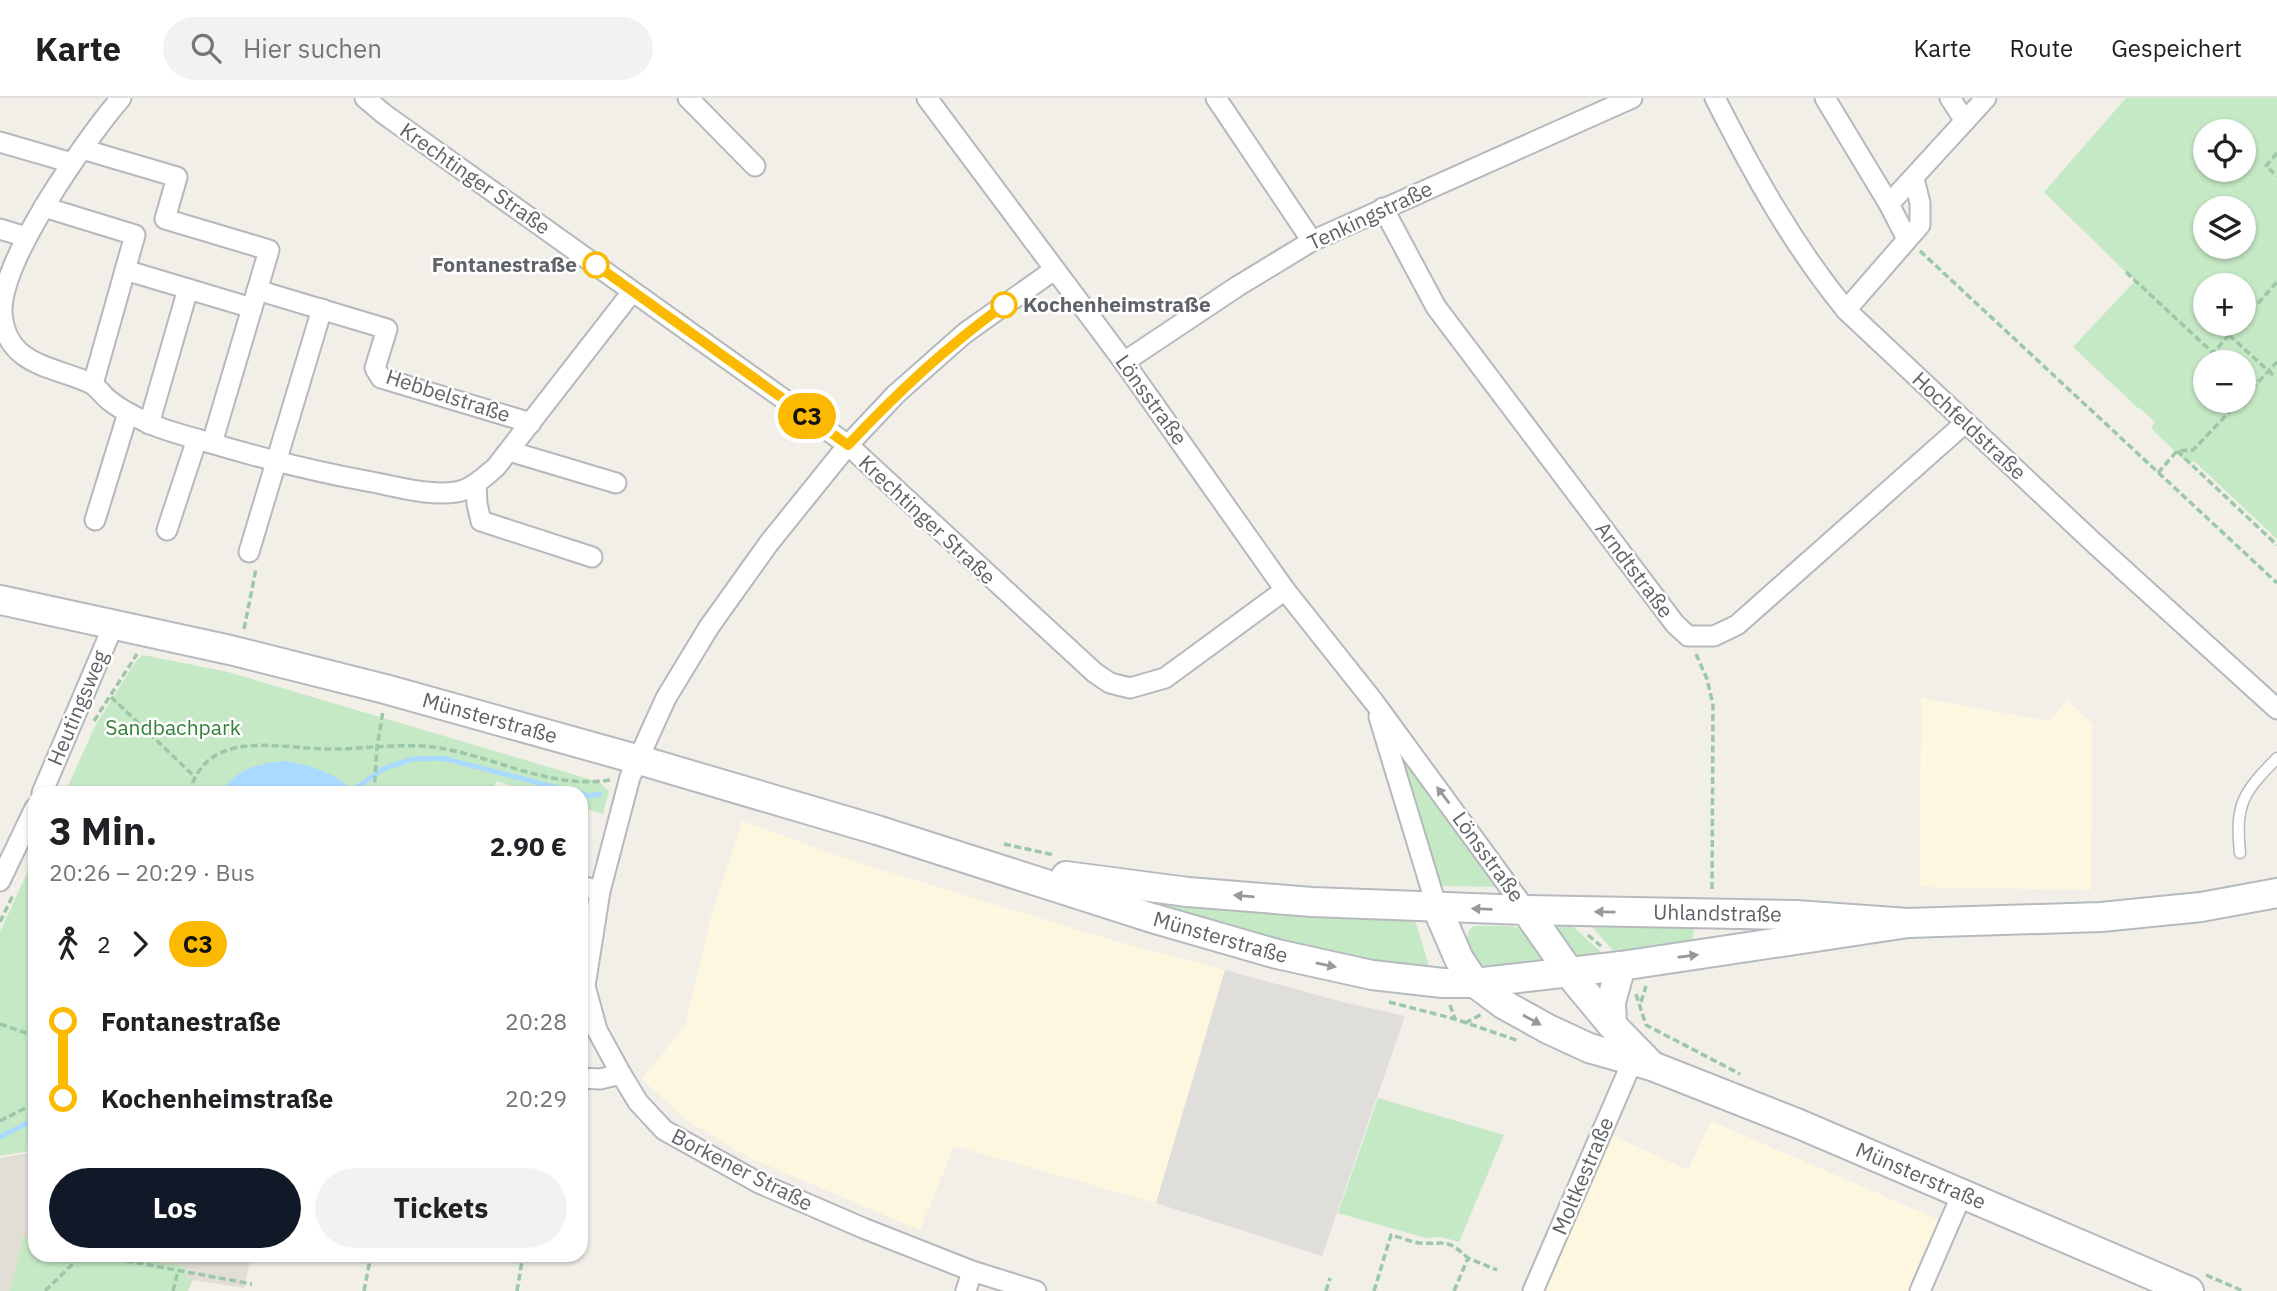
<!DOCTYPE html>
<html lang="de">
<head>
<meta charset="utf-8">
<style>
	:root { --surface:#fff; --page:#f2f2f2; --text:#202124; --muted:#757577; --line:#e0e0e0; --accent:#111827 }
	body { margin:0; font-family:"IBM Plex Sans",sans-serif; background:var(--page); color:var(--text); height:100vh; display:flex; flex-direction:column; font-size:26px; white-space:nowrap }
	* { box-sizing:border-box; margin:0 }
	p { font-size:23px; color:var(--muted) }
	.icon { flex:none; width:38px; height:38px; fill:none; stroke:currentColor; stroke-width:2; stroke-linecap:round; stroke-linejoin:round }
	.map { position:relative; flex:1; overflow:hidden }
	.drawer { position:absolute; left:28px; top:688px; width:560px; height:476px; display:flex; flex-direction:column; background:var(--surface); border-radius:21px; box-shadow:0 2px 5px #0004 }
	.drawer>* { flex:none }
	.badge { padding:0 14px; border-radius:23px; font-size:24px; line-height:46px }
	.fabs { position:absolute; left:2193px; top:21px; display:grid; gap:14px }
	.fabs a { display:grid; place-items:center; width:63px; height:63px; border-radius:50%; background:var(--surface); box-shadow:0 2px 5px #0004; font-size:35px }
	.map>.badge { position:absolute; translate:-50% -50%; box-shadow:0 0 0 4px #fff }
	.legs { display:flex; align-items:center; gap:10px; height:77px; padding:0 21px; font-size:23px }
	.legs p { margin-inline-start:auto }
	.overview { display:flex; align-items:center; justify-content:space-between; height:119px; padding:0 21px }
	h1 { font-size:38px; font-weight:700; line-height:52px }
	.primary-button { display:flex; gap:14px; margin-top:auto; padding:14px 21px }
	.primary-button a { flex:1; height:80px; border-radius:42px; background:var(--accent); color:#fff; font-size:28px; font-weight:700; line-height:80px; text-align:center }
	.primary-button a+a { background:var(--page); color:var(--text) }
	ul { padding:0 21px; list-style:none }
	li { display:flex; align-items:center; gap:24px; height:77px; font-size:26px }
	li i { display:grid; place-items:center; width:10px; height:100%; margin:0 9px; background:currentColor }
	li i::after { content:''; width:18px; height:18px; margin:-9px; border:5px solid; border-radius:50%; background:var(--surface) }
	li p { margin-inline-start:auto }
	li:first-child i { background:linear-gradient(#0000 50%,currentColor 0) }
	li:last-child i { background:linear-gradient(currentColor 50%,#0000 0) }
	header { display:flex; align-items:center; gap:42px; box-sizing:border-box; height:98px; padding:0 35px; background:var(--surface); border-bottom:2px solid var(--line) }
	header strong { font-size:33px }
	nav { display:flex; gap:38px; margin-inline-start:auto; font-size:24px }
	.search { width:490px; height:63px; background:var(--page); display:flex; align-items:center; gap:18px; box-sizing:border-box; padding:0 24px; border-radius:38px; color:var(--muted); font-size:26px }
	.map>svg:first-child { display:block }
	.commercial { fill:#fef7e0 }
	.industrial { fill:#e0deda }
	.education { fill:#e1ded6 }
	.green { fill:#c5e8c5; fill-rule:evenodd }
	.water { fill:#aadaff }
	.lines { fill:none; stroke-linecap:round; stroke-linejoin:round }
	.stream { stroke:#aadaff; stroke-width:5 }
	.lane-casing { stroke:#b5b8bc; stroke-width:13 }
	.street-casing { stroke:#b5b8bc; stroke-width:23 }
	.secondary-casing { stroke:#b6babf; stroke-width:32 }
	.path { stroke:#9cc7a9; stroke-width:3.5; stroke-dasharray:7 3.5; stroke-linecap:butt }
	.lane { stroke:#fff; stroke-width:10 }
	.street { stroke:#fff; stroke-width:19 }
	.secondary { stroke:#fff; stroke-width:28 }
	.oneway { fill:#979a9d }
	.line-1-casing { stroke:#fff; stroke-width:16 }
	.line-1 { stroke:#fbba00; stroke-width:10 }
	.stop-1-dot { fill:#fff; stroke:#fbba00; stroke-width:3.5 }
	.labels { text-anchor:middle; stroke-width:5; stroke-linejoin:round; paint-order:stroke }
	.street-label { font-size:21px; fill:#5f6368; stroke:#fff }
	.stop-label { font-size:21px; font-weight:bold; fill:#5f6368; stroke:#fff; text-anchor:end }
	.park-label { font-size:21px; fill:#348238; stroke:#fff }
</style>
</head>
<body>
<header>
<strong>Karte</strong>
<div class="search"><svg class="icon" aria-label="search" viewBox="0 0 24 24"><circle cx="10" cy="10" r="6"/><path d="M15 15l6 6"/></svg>Hier suchen</div>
<nav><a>Karte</a><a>Route</a><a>Gespeichert</a></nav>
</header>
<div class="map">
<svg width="2277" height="1193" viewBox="0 0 2277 1193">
	<rect width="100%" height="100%" fill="#f1efe8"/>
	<!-- commercial -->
	<g class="commercial">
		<path d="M1921,600L2050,623L2067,602L2092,626L2091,792L1920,789Z"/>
		<path d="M742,723L850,762L1108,841L1225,872L1156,1105L954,1048L920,1132L750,1060L685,1021L642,981L685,928L711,819Z"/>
		<path d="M1711,1023L1939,1122L1909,1193H1543L1612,1037L1688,1072Z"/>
	</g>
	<!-- industrial -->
	<path class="industrial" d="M1225,872L1343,904L1405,918L1322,1158L1156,1105Z"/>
	<!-- education -->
	<path class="education" d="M35,1054V1157H251L244,1190L193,1182L188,1193H0V1060Z"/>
	<!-- green -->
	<g class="green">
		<path d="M2126,0H2277V441L2194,363L2189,367L2151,330L2155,324L2140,310L2139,311L2073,249L2135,183L2044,94ZM2244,33V72H2205V33ZM2205,110H2244V149H2205ZM2205,187H2244V226H2205ZM2205,264H2244V303H2205Z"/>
		<path d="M143,557L228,574L599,684L609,693L603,716L581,709V695H534L496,683L492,695H442L435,693L434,695H65L95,628L136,563Z"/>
		<path d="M1395,648L1502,789L1437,788Z"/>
		<path d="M35,758V1052L0,1058V834Z"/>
		<path d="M1115,792L1414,819L1430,871L1371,867L1157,812Z"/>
		<path d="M1551,821L1568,824L1603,856L1577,862L1549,831Z"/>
		<path d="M1586,822L1696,824L1691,847L1616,856Z"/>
		<path d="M1474,828H1510L1524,831L1551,866L1486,874L1475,866L1465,844L1470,831Z"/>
		<path d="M1378,1000L1504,1037L1459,1144L1441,1139L1426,1140L1338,1115Z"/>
		<path d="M23,1139L35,1141V1157H120L187,1169L185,1179L192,1182L188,1193H10Z"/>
	</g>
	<!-- water -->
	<path class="water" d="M286,663C306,666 342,676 353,695H220C236,671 259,665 286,663Z"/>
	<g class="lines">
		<!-- stream -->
		<g class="stream">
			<path d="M349,695L383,671L394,667L413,661L442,660L578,695"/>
			<path d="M581,695L589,698L600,696"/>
			<path d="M0,1039L35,1021"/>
		</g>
		<defs>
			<path id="lane" d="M2240,755C2235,705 2243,695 2277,660"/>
			<g id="street">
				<path d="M121,0C86,41 0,162 2,215C6,268 53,268 90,285C98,289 103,298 110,303C121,312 134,318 146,324C165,333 187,338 207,344C261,360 316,374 372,384C399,389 428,398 456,394C471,392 484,379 496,369L632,194"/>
				<path d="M365,0L384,16L848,347L1095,575L1110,585L1130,590L1165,580L1285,492"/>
				<path d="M688,0L755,68"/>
				<path d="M927,0L1124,264L1285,492L1374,604L1526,812"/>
				<path d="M1216,0L1312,143"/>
				<path d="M1715,0C1753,75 1793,147 1846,212L2094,445L2277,611"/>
				<path d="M1825,0L1889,106L1907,141"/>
				<path d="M1950,0L1965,23"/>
				<path d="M0,44L72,65"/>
				<path d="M82,51L177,79L165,121L269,152L252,210"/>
				<path d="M1889,106L1986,0"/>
				<path d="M44,109L135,137L93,286"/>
				<path d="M1383,110L1436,209L1675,526L1688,538H1714L1737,527L1965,325"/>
				<path d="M0,131L26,139"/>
				<path d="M125,172L252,210L212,345"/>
				<path d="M257,192L387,231L375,270L381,280L531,325"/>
				<path d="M1846,212L1920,127V105L1914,81"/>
				<path d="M1124,264L1238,188L1312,143L1632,0"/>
				<path d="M149,326L188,191"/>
				<path d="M509,353L616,385"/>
				<path d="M476,386L477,406L481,423L592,459"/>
				<path d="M95,422L128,315"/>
				<path d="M167,432L197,341"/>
				<path d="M249,454L322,211"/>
				<path d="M1379,619L1437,810"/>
				<path d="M42,695L114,526"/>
				<path d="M0,783L35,710"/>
				<path d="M581,788L600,793"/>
				<path d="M581,980L600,981L621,976"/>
				<path d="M966,1193L972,1173"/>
				<path d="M1036,1193L972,1173L863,1130L759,1085L664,1032L638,1004L621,976L597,932L585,888L600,793L630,679L666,600L709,529L769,445L848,347L896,296L965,235L1054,172"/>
				<path d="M1533,1193L1633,962"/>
				<path d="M1920,1193L1962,1096"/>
			</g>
			<g id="secondary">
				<path id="s1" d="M0,502L230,552L385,591L636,661L877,732L1152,820L1277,856L1372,877L1443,885H1475L1621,868L1908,825"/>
				<path id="s2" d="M1066,778L1188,794L1312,804L1526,812L1796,817L1908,825L2101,819L2201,809L2277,795"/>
				<path id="s3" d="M1437,810L1459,861L1475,885L1503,906L1548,931L1589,950L1652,968L1799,1026L2189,1193"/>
				<path d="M1526,812L1577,885L1612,927L1650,966"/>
				<path d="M1612,927L1611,904L1621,868"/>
			</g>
		</defs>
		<!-- lane casing -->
		<use href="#lane" class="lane-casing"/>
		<!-- street casing -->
		<use href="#street" class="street-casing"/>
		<!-- secondary casing -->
		<use href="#secondary" class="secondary-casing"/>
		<!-- path -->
		<g class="path">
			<path d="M2277,55L2266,68L2277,78"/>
			<path d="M1920,153L2277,485"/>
			<path d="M2126,174L2213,255L2239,226"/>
			<path d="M2244,221L2277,184"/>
			<path d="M2229,237L2274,278"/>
			<path d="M2244,299L2277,264"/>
			<path d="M2240,303L2193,352L2177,353L2277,447"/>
			<path d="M2158,375L2177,353"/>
			<path d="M244,531L256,471"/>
			<path d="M1696,556L1707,581L1713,607L1712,793"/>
			<path d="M111,599L195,679"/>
			<path d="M94,623L137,556"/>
			<path d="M189,695C208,627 282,652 332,651C366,651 400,645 433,649C493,657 549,692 610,682"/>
			<path d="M374,695L377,649L383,613"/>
			<path d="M1004,746L1054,757"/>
			<path d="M0,824L13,797"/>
			<path d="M1588,837L1601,848"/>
			<path d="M1636,896L1646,927L1740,976"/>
			<path d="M1389,904L1455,921L1519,943"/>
			<path d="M1641,904L1646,888"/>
			<path d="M1450,907L1455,921"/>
			<path d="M1465,925L1482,916"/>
			<path d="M0,926L35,938"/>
			<path d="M0,1023L35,1005"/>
			<path d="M95,1157L252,1186"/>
			<path d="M2206,1177L2243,1193"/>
			<path d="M45,1193L82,1157"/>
			<path d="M173,1193L178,1173"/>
			<path d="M364,1193L371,1157"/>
			<path d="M517,1193L523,1157"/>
			<path d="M1326,1193L1330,1180"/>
			<path d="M1374,1193L1391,1137C1400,1139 1411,1144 1420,1145C1447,1147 1445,1139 1468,1160"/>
			<path d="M1454,1193L1468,1160L1497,1172"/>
		</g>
		<!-- lane -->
		<use href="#lane" class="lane"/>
		<!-- street -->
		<use href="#street" class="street"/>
		<!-- secondary -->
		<use href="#secondary" class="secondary"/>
	</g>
	<!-- one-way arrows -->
	<defs><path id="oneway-solid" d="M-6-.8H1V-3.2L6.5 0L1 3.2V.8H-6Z" transform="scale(1.75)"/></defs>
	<g class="oneway">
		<use href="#oneway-solid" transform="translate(1443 697) rotate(-127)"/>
		<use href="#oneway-solid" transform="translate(1244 798) rotate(-175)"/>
		<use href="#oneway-solid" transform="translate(1482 811) rotate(-178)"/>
		<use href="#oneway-solid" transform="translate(1605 814) rotate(-179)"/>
		<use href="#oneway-solid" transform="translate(1688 858) rotate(-8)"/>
		<use href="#oneway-solid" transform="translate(1326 867) rotate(12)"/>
		<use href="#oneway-solid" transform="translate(1532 922) rotate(29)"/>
	</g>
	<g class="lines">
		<defs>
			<path id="line-1" d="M596,167L848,347C899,293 944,251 1004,207"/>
		</defs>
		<!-- line-1 casing -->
		<use href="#line-1" class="line-1-casing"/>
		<!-- line-1 -->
		<use href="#line-1" class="line-1"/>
	</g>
	<!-- markers -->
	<g class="stop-1-dot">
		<circle cx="596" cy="167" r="12"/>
		<circle cx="1004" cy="207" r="12"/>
	</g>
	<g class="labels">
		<!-- street labels -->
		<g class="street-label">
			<text transform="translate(475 81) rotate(35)" y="7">Krechtinger Straße</text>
			<text transform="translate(1370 118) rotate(-25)" y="7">Tenkingstraße</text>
			<text transform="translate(448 298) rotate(18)" y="7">Hebbelstraße</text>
			<text transform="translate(1151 302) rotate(54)" y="7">Lönsstraße</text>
			<text transform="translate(1969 328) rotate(43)" y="7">Hochfeldstraße</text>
			<text transform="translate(927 422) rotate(43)" y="7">Krechtinger Straße</text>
			<text transform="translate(1634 472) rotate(53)" y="7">Arndtstraße</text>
			<text transform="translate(78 610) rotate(-67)" y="7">Heutingsweg</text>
			<text dy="7" stroke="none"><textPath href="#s1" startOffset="504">Münsterstraße</textPath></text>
			<text transform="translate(1488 759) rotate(54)" y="7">Lönsstraße</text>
			<text dy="7" stroke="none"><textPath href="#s2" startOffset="653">Uhlandstraße</textPath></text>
			<text dy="7" stroke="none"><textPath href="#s1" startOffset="1267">Münsterstraße</textPath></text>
			<text transform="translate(742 1072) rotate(27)" y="7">Borkener Straße</text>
			<text transform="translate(1583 1078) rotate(-67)" y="7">Moltkestraße</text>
			<text dy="7" stroke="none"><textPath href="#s3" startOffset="572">Münsterstraße</textPath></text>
		</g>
		<!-- stop labels -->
		<g class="stop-label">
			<text x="577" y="174">Fontanestraße</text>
			<text x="1023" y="214" text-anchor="start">Kochenheimstraße</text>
		</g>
		<!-- park labels -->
		<g class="park-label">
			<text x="173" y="637">Sandbachpark</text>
		</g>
	</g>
</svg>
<div class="fabs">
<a><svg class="icon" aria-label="locate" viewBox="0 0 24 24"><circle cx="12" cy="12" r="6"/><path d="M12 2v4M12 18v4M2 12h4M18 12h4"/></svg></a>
<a><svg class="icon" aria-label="layers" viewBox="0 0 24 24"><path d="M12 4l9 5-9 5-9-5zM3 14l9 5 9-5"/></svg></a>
<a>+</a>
<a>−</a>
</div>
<b class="badge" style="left:807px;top:318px;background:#fbba00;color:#111">C3</b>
<section class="drawer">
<div class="overview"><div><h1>3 Min.</h1><p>20:26 – 20:29 · Bus</p></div><b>2.90 €</b></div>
<div class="legs"><svg class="icon" aria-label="walk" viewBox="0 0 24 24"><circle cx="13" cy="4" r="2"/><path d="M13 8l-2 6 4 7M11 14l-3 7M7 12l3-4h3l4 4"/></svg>2<svg class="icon" aria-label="forward" viewBox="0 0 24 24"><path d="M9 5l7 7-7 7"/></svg><b class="badge" style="background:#fbba00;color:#111">C3</b></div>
<ul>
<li><i style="color:#fbba00"></i><b>Fontanestraße</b><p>20:28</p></li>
<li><i style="color:#fbba00"></i><b>Kochenheimstraße</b><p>20:29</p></li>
</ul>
<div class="primary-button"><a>Los</a><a>Tickets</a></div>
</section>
</div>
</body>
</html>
